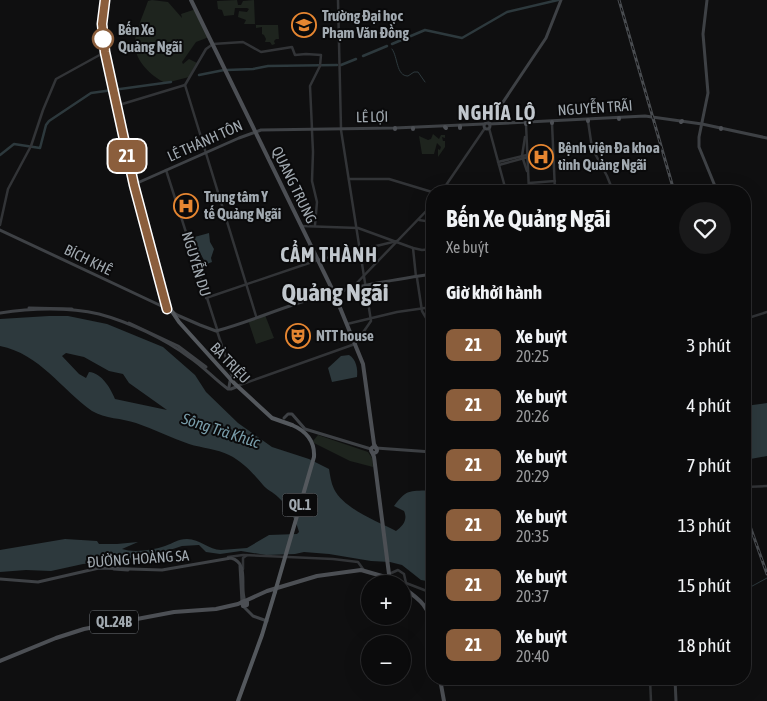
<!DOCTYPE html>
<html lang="vi">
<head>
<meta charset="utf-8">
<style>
	:root { --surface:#0b0b0c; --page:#19191a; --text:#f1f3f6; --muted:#9a9b9d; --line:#2b2b2d }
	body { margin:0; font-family:"Asap Condensed",sans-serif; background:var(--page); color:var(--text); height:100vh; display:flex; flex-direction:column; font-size:19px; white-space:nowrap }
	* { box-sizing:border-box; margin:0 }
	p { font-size:16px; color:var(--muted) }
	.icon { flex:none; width:28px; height:28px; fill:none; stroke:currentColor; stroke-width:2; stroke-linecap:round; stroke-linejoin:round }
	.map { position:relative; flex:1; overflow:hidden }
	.sheet { position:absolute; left:426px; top:185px; width:325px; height:500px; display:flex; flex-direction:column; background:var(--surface); border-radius:20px; box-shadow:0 5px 20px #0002,0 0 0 1px var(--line) }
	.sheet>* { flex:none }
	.badge { padding:0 10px; border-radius:8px; font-size:18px; line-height:32px }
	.fabs { position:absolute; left:361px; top:575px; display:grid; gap:10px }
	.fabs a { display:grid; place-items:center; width:50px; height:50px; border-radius:50%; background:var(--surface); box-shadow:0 5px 20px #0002,0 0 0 1px var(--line); font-size:25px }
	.map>.badge { position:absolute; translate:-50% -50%; box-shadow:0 0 0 2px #fff }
	h2 { padding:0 20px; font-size:19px; line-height:45px }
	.round { display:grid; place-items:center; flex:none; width:52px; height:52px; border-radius:26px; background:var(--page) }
	.headline { display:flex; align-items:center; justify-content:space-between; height:85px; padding:0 20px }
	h1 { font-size:24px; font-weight:700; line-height:38px }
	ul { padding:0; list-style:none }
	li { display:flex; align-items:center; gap:15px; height:60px; padding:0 20px }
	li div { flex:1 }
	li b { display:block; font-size:19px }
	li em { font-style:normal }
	li .badge { min-width:55px; font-weight:700; text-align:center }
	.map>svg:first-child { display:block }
	.green { fill:#1e241e }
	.water { fill:#2d393d; fill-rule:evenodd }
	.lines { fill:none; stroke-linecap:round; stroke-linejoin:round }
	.stream { stroke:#2d393d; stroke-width:1 }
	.canal { stroke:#2d393d; stroke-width:2.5 }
	.tertiary { stroke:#323437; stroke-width:2.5 }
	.secondary { stroke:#3e4145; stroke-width:3 }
	.primary { stroke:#4c4f54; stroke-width:4 }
	.trunk { stroke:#54585d; stroke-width:4 }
	.rail-casing { stroke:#494c50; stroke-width:3 }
	.rail { stroke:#0a0a0b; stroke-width:1; stroke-dasharray:4; stroke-linecap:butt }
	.trunk-bridge { stroke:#54585d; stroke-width:4 }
	.line-casing { stroke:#fff; stroke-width:11 }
	.line { stroke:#8b5e3c; stroke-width:8 }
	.stop-dot { fill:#fff; stroke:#8b5e3c; stroke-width:2.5 }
	.labels { text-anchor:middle; stroke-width:4; stroke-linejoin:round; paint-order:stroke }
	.shield { fill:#0a0a0b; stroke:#74797e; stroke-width:1 }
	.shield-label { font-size:14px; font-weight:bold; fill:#a1a9b0 }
	.poi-label { font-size:15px; font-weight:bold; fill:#a1a9b0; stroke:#0a0a0b; text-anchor:start }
	.stop-label { font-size:15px; font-weight:bold; fill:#a1a9b0; stroke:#0a0a0b; text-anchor:start }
	.street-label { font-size:15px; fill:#a1a9b0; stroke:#0a0a0b }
	.water-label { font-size:16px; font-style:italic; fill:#799daa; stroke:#0a0a0b }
	.district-label { font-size:20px; font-weight:bold; letter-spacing:1px; fill:#c1c7cd; stroke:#0a0a0b }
	.town-label { font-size:25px; font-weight:bold; fill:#c1c7cd; stroke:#0a0a0b }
</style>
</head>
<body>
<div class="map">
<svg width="767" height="701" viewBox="0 0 767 701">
	<rect width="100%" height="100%" fill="#0f0f10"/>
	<!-- green -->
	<g class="green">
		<path d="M152,0L168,2L182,18L181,14L196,9L209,37L196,42L182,62L183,64L189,59L197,63L189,77L166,83C151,77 132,58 135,40C137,27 144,13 148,1Z"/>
		<path d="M237,0L238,5H241L243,1L254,0L255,24H244L246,20L238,17L239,11L247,12L249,9L247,8H235L234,15L224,16L222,10L218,9L217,1Z"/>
		<path d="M256,25H278L279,39H276L274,41L275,44L272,45L270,42H265L266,39L264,35L262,34V27L256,28Z"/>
		<path d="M433,134L439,139L441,135H445V138L442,137L443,141H445V147L438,157V149L440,150L441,147L437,143L434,154H422L419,136L428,140L431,139Z"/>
		<path d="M265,315L274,338L256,344L248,320Z"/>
		<path d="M318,435L368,452L372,458L373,467L350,461L314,443L313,441Z"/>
	</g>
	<!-- water -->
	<g class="water">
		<path d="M209,233L210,242L214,249L211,258L212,262L204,265V260L200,253L195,252L191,238Z"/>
		<path d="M49,316H68L107,324L163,347L195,375L206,392L238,423L272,447L309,459L329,469C330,475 331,483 334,489C344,509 377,521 396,531C403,526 408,520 404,511L394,506C408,487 411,492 432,490V541L428,543L432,546V582L421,580L402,565L390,562L371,561L329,554L304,552L295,554L266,555L241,551L220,554L206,552L199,545L182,546L139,560L119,559L111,562L83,564L51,571L26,570L0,572V550L65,539L97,541L99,544H117L138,542L122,549C134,553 153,550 165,546C174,543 177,539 187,539C200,539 209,550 221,550L247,548L269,535L297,534L299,532C296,520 287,505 278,497C273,492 267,490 263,485C253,473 243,462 229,455C217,449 202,448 189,444C171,438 154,429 136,423C122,418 105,419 92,411C61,389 40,354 0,346V319ZM66,353L84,357L109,371L123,374L129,383L167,410L115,399C111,389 102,373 89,372L86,378L79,374L62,356Z"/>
		<path d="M349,355C356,359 358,369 357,377L332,382L328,368L341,356Z"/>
		<path d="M767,403V456L745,460V406Z"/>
	</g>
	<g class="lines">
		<!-- stream -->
		<g class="stream">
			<path d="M392,49C398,57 396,76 408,76L414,72H418L425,82"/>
			<path d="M745,590L767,578"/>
			<path d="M583,684L620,679"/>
		</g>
		<!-- canal -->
		<g class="canal">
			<path d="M392,44L425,30L462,38L507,12L558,0"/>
			<path d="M363,56L387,46"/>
			<path d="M341,65L356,59"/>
			<path d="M227,70L253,69L268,66L337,65"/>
			<path d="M199,75L224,70"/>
			<path d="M0,155L14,144L40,148L46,125L49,121L91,93L171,82"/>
		</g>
		<!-- tertiary -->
		<g class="tertiary">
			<path d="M338,0L341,128"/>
			<path d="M185,85L256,316"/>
			<path d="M119,105L185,85L206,49L213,44L243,42L261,52L292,47L295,55L306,54L321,55L320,66L310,86L312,129"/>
			<path d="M588,121L592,148L607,176L613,191"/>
			<path d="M552,123L555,191"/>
			<path d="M526,124L529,191"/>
			<path d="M489,128L506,191"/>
			<path d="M312,131L313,152L312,181L317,202L315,225"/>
			<path d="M525,137L522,156L527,171"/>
			<path d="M498,162L527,155"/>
			<path d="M499,165L528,157"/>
			<path d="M166,170L217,329"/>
			<path d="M349,179H389L432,192"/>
			<path d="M529,183L555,181"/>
			<path d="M442,191L485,128"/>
			<path d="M550,191H570"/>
			<path d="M576,191L611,187"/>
			<path d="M706,191L716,187"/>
			<path d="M419,220L432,222"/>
			<path d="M0,225L8,189L31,146L43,110L56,79L105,52"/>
			<path d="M301,226L358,228L413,248L422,250L432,249"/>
			<path d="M413,248L416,277"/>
			<path d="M417,278L422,311L432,328"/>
			<path d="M352,288L432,205"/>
			<path d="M206,298L318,260L397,241"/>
			<path d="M745,319L767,312"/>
			<path d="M347,324L397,312L432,307"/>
			<path d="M217,331L234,382"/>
			<path d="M237,386L355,344L371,321L341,130"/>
			<path d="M745,487L767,486"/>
			<path d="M228,557L243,555L333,559L358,562L363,569"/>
			<path d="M243,569V558L247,555"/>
			<path d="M389,574L398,570L404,574L406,583L432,593"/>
			<path d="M650,679L651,701"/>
		</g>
		<!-- secondary -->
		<g class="secondary">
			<path d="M707,0L703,34L708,93L699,137V147L717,191"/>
			<circle cx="487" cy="126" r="3"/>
			<path d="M489,123L546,38L561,0"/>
			<path d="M489,124L645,116L702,124L767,138"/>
			<path d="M135,184L239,138L261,130L395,128L484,124"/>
			<path d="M0,230L170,310L177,315L200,325L216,331C250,322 282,307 315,298C354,286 393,280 432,274"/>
			<path d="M29,308L72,309"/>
			<path d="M0,313C31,308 69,307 99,314C129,322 165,339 189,357C203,366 214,379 228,389H231L236,387"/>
			<path d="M129,323L178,346L206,367"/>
			<path d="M229,387L230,381"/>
			<path d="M284,418L288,414H292L305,429L371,449"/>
			<path d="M376,448L432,452"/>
			<path d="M240,566L242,602"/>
			<path d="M114,569L128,570"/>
			<path d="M0,579L38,582L99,568L162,570L231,558C250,563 239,587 245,601"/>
			<path d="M243,606L253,616L267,621"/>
			<path d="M675,679L676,701"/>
		</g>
		<!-- primary -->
		<g class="primary">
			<path d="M191,0L334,293L363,364L374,444L376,448"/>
			<path d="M619,118V119"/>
			<path d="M588,120V121"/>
			<path d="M552,122V123"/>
			<path d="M681,122L682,121"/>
			<path d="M526,123V124"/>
			<path d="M460,126V128"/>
			<path d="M445,127L446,128"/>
			<path d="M395,128V129"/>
			<path d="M413,128V129"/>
			<path d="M721,129V128"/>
			<circle cx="374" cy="450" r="3"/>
			<path d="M372,452L374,457L389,574V578L396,584"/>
			<path d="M402,587C421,600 430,607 432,630"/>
			<path d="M245,601L267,591L317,576L361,570L389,578"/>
			<path d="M0,661L56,638L84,629L174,612L216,609L238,604L244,601L247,602V605L243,606L242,602"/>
			<path d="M440,679L444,701"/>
		</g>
		<!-- trunk -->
		<g class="trunk">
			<path d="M107,0L103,25L104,37L135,184L167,304L179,322L234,383L272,418L292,425"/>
			<path d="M238,701L262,635L275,592"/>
		</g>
		<defs>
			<g id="rail">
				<path d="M619,0L674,191"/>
				<path d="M745,512L767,574"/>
			</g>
		</defs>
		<!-- rail casing -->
		<use href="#rail" class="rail-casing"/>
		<!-- rail -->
		<use href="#rail" class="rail"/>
		<!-- trunk-bridge -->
		<path class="trunk-bridge" d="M275,592L314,457C315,441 306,431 292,425"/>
	</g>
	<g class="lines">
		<defs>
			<path id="line" d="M105,0L102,24L105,52L134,185L167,309"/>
		</defs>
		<!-- line casing -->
		<use href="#line" class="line-casing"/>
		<!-- line -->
		<use href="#line" class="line"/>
	</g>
	<!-- icons -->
	<defs>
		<symbol id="university-ring" viewBox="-11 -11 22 22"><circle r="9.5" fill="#0a0a0b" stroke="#e68631" stroke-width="1.5"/><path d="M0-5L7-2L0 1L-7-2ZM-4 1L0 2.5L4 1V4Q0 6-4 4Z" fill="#e68631"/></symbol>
		<symbol id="hospital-ring" viewBox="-11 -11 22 22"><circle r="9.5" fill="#0a0a0b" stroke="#e68631" stroke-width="1.5"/><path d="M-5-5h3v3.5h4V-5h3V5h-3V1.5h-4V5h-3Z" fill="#e68631"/></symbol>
		<symbol id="theatre-ring" viewBox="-11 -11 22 22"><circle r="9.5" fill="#0a0a0b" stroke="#e68631" stroke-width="1.5"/><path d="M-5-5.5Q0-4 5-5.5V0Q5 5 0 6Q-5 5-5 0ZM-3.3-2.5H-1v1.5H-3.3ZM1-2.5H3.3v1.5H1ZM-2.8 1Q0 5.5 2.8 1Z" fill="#e68631"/></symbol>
	</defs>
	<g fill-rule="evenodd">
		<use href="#university-ring" x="290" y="11" width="28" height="28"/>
		<use href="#hospital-ring" x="527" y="143" width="28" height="28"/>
		<use href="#hospital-ring" x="172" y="192" width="28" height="28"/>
		<use href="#theatre-ring" x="284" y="322" width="28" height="28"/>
	</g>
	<!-- markers -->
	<circle class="stop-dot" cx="103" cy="39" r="10"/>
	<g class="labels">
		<!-- shield labels -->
		<g class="shield">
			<rect x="282.5" y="493.5" width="35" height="23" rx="4"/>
			<rect x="90" y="610.5" width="48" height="23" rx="4"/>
		</g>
		<g class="shield-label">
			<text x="300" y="510">QL.1</text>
			<text x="114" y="627">QL.24B</text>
		</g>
		<!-- poi labels -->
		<g class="poi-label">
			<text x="322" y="21">Trường Đại học<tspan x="322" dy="17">Phạm Văn Đồng</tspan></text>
			<text x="558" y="153">Bệnh viện Đa khoa<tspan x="558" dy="17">tỉnh Quảng Ngãi</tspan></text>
			<text x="204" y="202">Trung tâm Y<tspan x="204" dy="17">tế Quảng Ngãi</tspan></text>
			<text x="316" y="341">NTT house</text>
		</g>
		<!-- stop labels -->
		<g class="stop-label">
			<text x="118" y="35">Bến Xe<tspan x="118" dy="17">Quảng Ngãi</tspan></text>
		</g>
		<!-- street labels -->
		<g class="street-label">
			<text transform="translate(595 108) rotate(-4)" y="5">NGUYỄN TRÃI</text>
			<text transform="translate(372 117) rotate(-1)" y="5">LÊ LỢI</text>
			<text transform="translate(205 141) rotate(-24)" y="5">LÊ THÁNH TÔN</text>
			<text transform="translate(294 185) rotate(64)" y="5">QUANG TRUNG</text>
			<text transform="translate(88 260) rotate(26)" y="5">BÍCH KHÊ</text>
			<text transform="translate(196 264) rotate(73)" y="5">NGUYỄN DU</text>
			<text transform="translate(230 363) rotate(46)" y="5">BÀ TRIỆU</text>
			<text transform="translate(138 559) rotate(-4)" y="5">ĐƯỜNG HOÀNG SA</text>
		</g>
		<!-- water labels -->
		<g class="water-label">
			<text transform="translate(221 430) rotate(18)" y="6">Sông Trà Khúc</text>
		</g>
		<!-- district labels -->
		<g class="district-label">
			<text x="497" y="120">NGHĨA LỘ</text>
			<text x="329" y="262">CẨM THÀNH</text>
		</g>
		<!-- town labels -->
		<g class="town-label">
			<text x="335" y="301">Quảng Ngãi</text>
		</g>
	</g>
</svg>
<div class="fabs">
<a>+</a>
<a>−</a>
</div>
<b class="badge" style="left:127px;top:156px;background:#8b5e3c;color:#fff">21</b>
<section class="sheet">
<div class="headline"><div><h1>Bến Xe Quảng Ngãi</h1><p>Xe buýt</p></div><a class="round"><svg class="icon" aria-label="heart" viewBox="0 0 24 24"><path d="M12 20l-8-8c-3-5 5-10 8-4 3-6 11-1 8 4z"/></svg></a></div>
<h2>Giờ khởi hành</h2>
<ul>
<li><span class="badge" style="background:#8b5e3c;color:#fff">21</span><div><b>Xe buýt</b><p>20:25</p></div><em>3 phút</em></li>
<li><span class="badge" style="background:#8b5e3c;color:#fff">21</span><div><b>Xe buýt</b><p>20:26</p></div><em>4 phút</em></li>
<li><span class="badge" style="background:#8b5e3c;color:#fff">21</span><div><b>Xe buýt</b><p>20:29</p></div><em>7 phút</em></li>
<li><span class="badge" style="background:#8b5e3c;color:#fff">21</span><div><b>Xe buýt</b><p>20:35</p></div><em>13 phút</em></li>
<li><span class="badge" style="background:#8b5e3c;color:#fff">21</span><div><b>Xe buýt</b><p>20:37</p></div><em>15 phút</em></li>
<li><span class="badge" style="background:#8b5e3c;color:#fff">21</span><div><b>Xe buýt</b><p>20:40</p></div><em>18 phút</em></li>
</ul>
</section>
</div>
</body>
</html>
